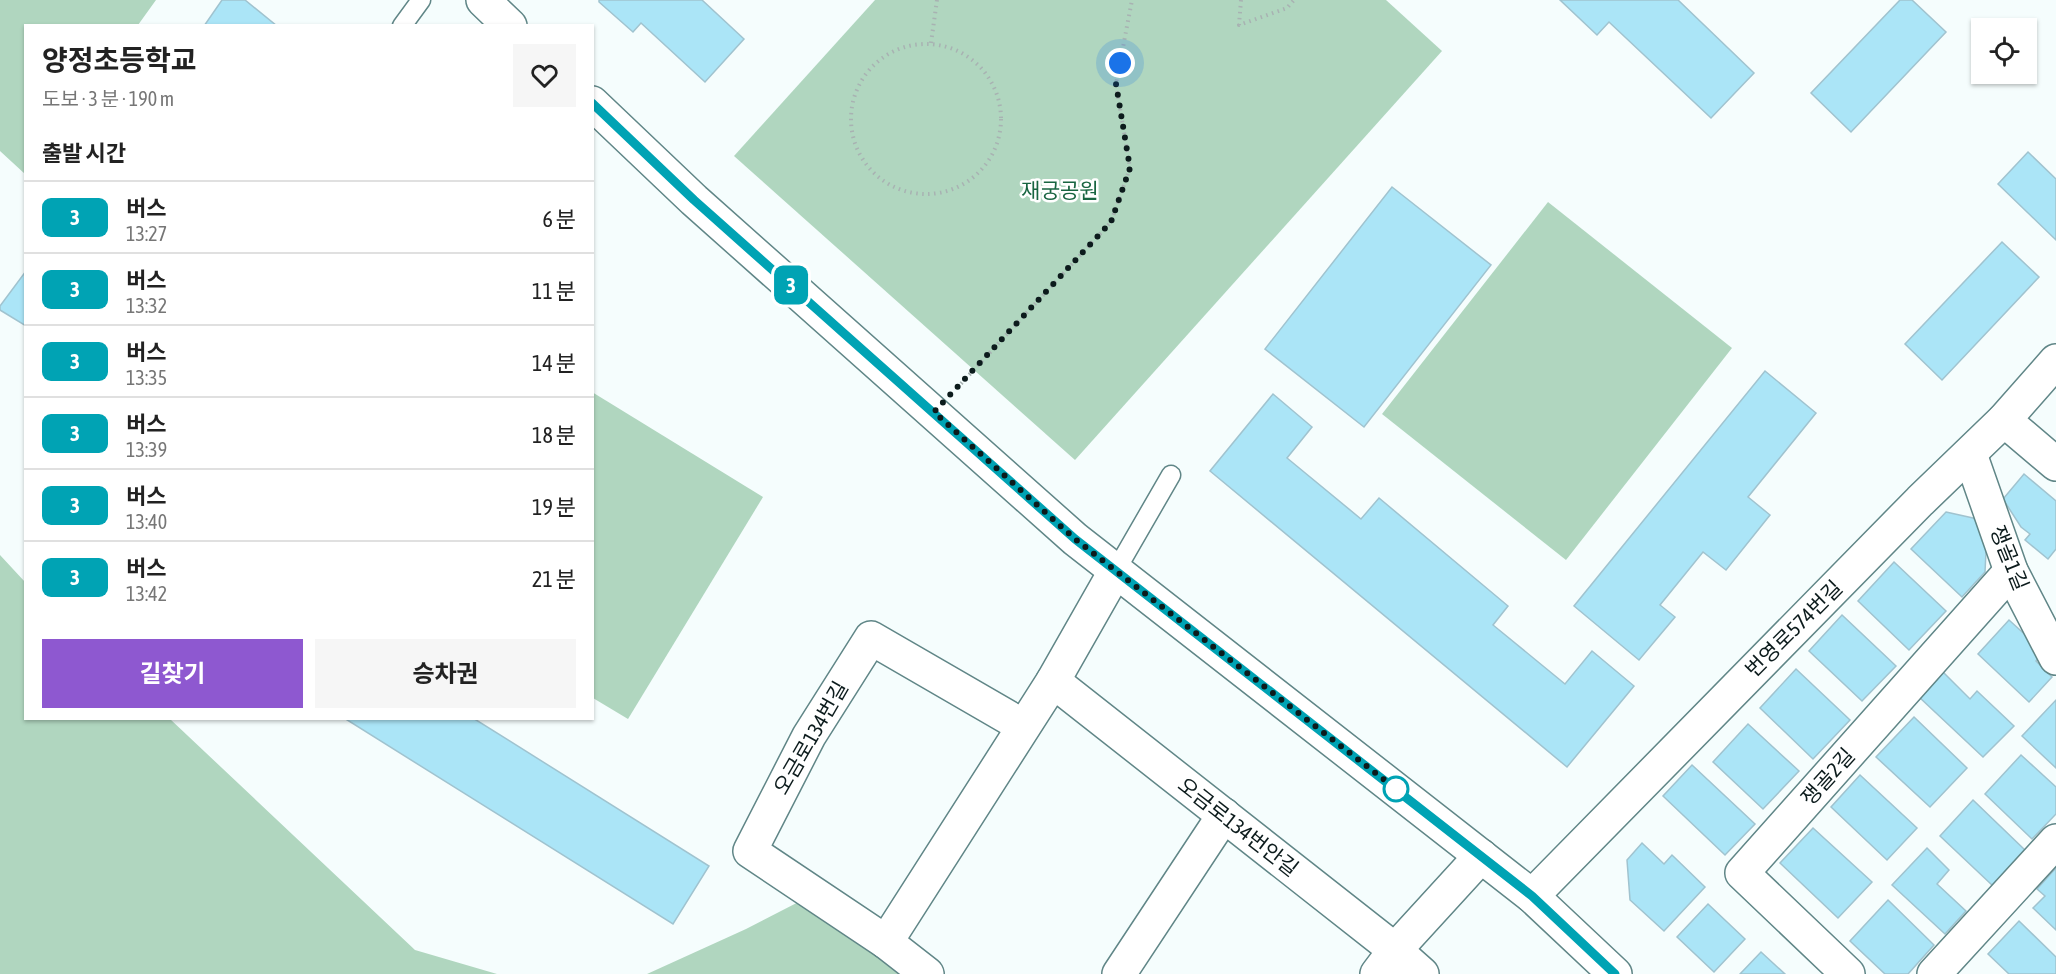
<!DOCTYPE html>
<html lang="ko">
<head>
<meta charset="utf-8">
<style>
	:root { --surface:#fff; --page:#f6f6f6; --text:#222; --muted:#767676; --line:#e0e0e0; --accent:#8e58d0 }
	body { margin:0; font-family:"Asap Condensed","Noto Sans KR",sans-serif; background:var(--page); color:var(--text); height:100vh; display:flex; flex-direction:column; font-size:22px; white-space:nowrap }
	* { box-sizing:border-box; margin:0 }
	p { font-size:20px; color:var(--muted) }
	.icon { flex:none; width:33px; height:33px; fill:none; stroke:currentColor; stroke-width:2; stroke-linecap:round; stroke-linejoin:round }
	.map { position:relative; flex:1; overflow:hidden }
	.drawer { position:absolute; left:24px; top:24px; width:570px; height:696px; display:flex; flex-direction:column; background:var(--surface); border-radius:0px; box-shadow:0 2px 4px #0004 }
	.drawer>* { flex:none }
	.badge { padding:0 12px; border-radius:9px; font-size:21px; line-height:39px }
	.tools { position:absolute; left:1971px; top:18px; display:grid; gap:12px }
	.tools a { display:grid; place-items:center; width:66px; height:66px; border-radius:0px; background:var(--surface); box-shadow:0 2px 4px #0004; font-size:30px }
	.you { position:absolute; width:30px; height:30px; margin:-15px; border:4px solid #fff; border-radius:50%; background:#1a73e8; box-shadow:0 0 0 9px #1a73e833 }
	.map>.badge { position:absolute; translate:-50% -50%; box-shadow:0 0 0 3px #fff }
	h2 { padding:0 18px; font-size:22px; line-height:54px }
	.round { display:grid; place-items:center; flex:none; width:63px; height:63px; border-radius:0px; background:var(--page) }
	.overview { display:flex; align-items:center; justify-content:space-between; height:102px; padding:0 18px }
	h1 { font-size:28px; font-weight:700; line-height:45px }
	.button { display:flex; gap:12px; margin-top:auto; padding:12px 18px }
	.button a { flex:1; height:69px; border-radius:0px; background:var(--accent); color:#fff; font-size:24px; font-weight:700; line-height:69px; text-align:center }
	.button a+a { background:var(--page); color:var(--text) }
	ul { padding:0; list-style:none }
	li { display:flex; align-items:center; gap:18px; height:72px; padding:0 18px; border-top:2px solid var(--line) }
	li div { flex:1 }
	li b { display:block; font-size:22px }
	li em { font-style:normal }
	li .badge { min-width:66px; font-weight:700; text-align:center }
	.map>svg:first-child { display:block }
	.green { fill:#b0d6bf }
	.building { fill:#abe5f7; stroke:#a0c3cf; stroke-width:1.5 }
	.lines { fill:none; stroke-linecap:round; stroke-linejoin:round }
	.service-casing { stroke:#608687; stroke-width:21 }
	.minor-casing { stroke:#608687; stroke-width:36 }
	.tertiary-casing { stroke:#608687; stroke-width:36 }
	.path { stroke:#a8b2b2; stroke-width:4; stroke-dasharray:1.5 4.5; stroke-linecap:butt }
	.service { stroke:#fff; stroke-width:18 }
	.minor { stroke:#fff; stroke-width:33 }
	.tertiary { stroke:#fff; stroke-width:33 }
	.line-casing { stroke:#fff; stroke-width:14 }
	.line { stroke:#00a3b4; stroke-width:9 }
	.walk { stroke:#0c1b1c; stroke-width:6; stroke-dasharray:0 10.8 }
	.stop-dot { fill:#fff; stroke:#00a3b4; stroke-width:3 }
	.labels { text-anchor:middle; stroke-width:5; stroke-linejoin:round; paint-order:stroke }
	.park-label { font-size:21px; fill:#186541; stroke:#fff }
	.street-label { font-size:21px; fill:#0c1b1c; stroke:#fff }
</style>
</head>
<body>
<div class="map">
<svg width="2056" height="974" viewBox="0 0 2056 974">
	<rect width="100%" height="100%" fill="#f5fdfd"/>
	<!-- green -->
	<g class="green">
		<path d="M0,0H156L138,25L26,26L25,174L0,151Z"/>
		<path d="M875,0H1386L1442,51L1075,460L734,156Z"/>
		<path d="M1548,202L1732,348L1566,560L1382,414Z"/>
		<path d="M592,392L763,497L628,719L593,698Z"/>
		<path d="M0,555L25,582L26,718L170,719L415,950L497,974H0Z"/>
		<path d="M816,893L912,974H647L746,929Z"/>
	</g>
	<!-- building -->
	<g class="building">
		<path d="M222,0H245L277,26H204Z"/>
		<path d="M599,0H702L744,39L705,82L641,23L633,32L599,2Z"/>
		<path d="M1560,0H1678L1754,73L1711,118L1609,22L1597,35Z"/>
		<path d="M1900,0H1912L1946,32L1851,132L1811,93Z"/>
		<path d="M2028,152L2056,179V240L1998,184Z"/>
		<path d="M1392,187L1491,265L1364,427L1265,349Z"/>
		<path d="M2002,242L2039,277L1942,380L1905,344Z"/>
		<path d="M26,271V326L0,310V306Z"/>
		<path d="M1765,371L1816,413L1748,497L1770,515L1726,570L1703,552L1660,605L1675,617L1639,660L1574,606Z"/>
		<path d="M1273,394L1312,427L1287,458L1361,519L1379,498L1508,606L1493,625L1565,684L1592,651L1634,686L1567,767L1210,471Z"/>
		<path d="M2024,474L2056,501V549L2048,559L2025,540L2030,534L2021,527L2003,499Z"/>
		<path d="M1946,512L1973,518L1987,530L1985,572L1962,597L1911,549Z"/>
		<path d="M1894,562L1946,611L1909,650L1858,601Z"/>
		<path d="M1842,615L1896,666L1862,701L1809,651Z"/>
		<path d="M2009,620L2044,652L2036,661L2052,677L2029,702L1978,654Z"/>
		<path d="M1796,669L1850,720L1813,759L1760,708Z"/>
		<path d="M1943,672L1970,699L1977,691L2014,726L1983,757L1919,697Z"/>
		<path d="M2056,700V768L2022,736Z"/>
		<path d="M1914,717L1967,768L1930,807L1876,757Z"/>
		<path d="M344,718H473L709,866L673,924Z"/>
		<path d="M1748,724L1799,771L1763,809L1713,762Z"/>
		<path d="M2021,755L2056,787V814L2032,839L1985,794Z"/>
		<path d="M1692,765L1755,824L1725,855L1663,796Z"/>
		<path d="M1860,775L1917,828L1887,860L1831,807Z"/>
		<path d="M1973,800L2026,851L1993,886L1940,836Z"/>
		<path d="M1813,828L1872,882L1838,918L1780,863Z"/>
		<path d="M1642,843L1664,864L1672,855L1705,887L1664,931L1630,900L1627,860Z"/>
		<path d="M1927,848L1949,870L1937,884L1966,911L1945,934L1892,885Z"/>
		<path d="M2056,868V930L2033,908L2045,896L2037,889Z"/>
		<path d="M1888,900L1934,945L1908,974H1885L1850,941Z"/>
		<path d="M1708,904L1745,939L1714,972L1677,937Z"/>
		<path d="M2019,921L2056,957V974H2009L1988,954Z"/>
		<path d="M1761,952L1785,974H1740Z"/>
	</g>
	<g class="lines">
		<defs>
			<g id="service">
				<path d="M402,26L421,0"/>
				<path d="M1115,572L1171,475"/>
			</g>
			<g id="minor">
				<path d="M2004,420L2056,464"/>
				<path d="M1970,454L2011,571L2056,658"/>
				<path d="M1053,681L1395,950L1422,974"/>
				<path d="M1532,896L1920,501L2004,420L2056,361"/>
				<path d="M886,942L750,851L809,736L871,638L1023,726"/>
				<path d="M927,974L886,942L1053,681L1115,572"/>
				<path d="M1119,974L1224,815"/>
				<path d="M1377,974L1395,950L1481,856"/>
				<path d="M1848,974L1742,873L2011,571"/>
				<path d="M1934,974L2056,841"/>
			</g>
			<g id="tertiary">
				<path d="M483,0L510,26"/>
				<path d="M592,103L694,200L1075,539L1532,896L1615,974"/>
			</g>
		</defs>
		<!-- service casing -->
		<use href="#service" class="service-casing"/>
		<!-- minor casing -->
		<use href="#minor" class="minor-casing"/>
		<!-- tertiary casing -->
		<use href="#tertiary" class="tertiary-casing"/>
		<!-- path -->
		<g class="path">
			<path d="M1241,0L1239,25L1287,8L1294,0"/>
			<path d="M931,43L937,0"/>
			<circle cx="926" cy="119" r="75"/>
			<path d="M957,388L1111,222L1130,168L1116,84L1132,0"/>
		</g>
		<!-- service -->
		<use href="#service" class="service"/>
		<!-- minor -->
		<use href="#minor" class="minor"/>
		<!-- tertiary -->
		<use href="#tertiary" class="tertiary"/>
	</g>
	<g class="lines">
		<defs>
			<path id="line" d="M592,103L694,200L1075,539L1532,896L1615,974"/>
		</defs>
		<!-- line casing -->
		<use href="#line" class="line-casing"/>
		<!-- line -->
		<use href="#line" class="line"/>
		<!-- walk -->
		<path class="walk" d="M1120,63L1116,84L1130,168L1111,222L934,412L1075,539L1396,789"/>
	</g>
	<!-- markers -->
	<circle class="stop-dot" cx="1396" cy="789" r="12"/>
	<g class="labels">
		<!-- park labels -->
		<g class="park-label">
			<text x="1060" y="198">재궁공원</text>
		</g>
		<!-- street labels -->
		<g class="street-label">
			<text transform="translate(2009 558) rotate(68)" y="7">쟁골1길</text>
			<text transform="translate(1794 629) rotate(-45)" y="7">번영로574번길</text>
			<text transform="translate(811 738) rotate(-60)" y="7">오금로134번길</text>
			<text transform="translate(1828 777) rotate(-48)" y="7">쟁골2길</text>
			<text transform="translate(1238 827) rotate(38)" y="7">오금로134번안길</text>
		</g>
	</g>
</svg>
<div class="tools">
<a><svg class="icon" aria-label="locate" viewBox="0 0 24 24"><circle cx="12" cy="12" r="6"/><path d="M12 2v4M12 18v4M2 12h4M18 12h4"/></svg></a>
</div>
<div class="you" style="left:1120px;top:63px"></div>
<b class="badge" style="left:791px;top:285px;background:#00a3b4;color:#fff">3</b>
<section class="drawer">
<div class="overview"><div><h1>양정초등학교</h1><p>도보 · 3 분 · 190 m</p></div><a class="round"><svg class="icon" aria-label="heart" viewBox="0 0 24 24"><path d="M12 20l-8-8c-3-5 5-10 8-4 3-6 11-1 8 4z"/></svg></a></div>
<h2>출발 시간</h2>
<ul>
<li><span class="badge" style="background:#00a3b4;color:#fff">3</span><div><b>버스</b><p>13:27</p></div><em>6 분</em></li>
<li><span class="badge" style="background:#00a3b4;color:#fff">3</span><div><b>버스</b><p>13:32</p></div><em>11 분</em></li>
<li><span class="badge" style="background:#00a3b4;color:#fff">3</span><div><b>버스</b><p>13:35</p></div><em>14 분</em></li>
<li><span class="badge" style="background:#00a3b4;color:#fff">3</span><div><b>버스</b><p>13:39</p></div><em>18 분</em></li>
<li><span class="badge" style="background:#00a3b4;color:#fff">3</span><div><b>버스</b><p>13:40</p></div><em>19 분</em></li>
<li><span class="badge" style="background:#00a3b4;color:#fff">3</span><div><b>버스</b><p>13:42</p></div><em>21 분</em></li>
</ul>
<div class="button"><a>길찾기</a><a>승차권</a></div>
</section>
</div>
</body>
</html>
